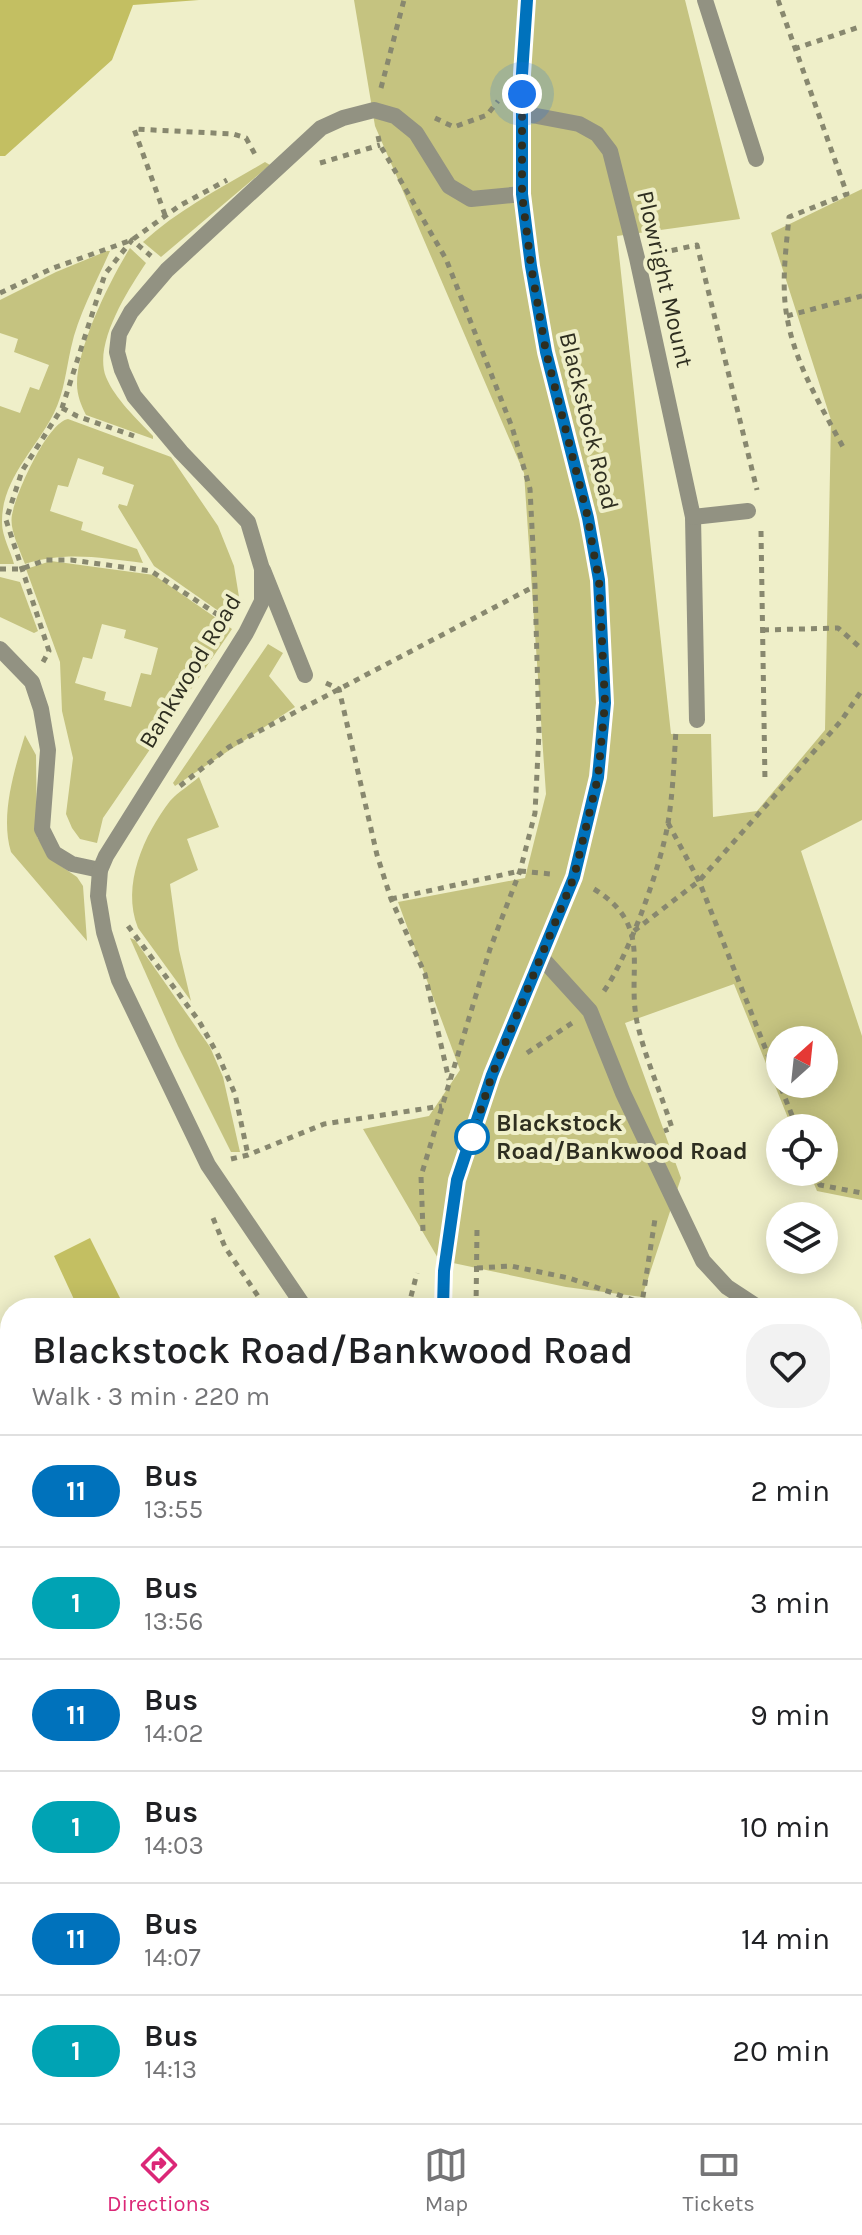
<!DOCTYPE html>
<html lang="en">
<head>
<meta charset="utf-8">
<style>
	:root { --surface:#fff; --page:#f2f2f2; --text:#202124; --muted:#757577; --line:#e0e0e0; --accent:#db2777 }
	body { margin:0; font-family:Karla,sans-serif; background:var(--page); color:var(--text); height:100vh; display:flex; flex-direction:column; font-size:30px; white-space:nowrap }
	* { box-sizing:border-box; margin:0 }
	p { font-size:26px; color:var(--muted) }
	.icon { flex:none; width:44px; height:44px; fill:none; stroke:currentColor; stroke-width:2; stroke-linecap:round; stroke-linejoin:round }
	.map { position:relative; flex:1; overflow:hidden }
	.sheet { position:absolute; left:0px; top:1298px; width:862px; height:826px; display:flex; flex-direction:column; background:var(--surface); border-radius:32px 32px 0 0; box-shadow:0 4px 20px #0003 }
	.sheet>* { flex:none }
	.badge { padding:0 16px; border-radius:26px; font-size:28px; line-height:52px }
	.needle { width:52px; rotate:27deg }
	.fabs { position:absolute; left:766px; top:1026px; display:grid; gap:16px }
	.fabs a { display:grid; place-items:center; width:72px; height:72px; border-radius:50%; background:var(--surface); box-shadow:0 4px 20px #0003; font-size:40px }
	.you { position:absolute; width:40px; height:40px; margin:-20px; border:6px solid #fff; border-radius:50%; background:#1a73e8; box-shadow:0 0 0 12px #1a73e833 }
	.map>.badge { position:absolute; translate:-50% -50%; box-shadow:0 0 0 4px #fff }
	.round { display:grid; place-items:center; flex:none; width:84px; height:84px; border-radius:32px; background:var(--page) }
	.summary { display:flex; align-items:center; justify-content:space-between; height:136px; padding:0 32px }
	h1 { font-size:38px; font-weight:600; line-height:60px }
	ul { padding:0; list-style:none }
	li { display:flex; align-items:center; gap:24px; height:112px; padding:0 32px; border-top:2px solid var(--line) }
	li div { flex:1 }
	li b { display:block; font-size:30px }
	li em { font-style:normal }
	li .badge { min-width:88px; font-weight:700; text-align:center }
	.menu { display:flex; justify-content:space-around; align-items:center; height:112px; border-top:2px solid var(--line); background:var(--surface); font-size:22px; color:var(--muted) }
	.menu a { display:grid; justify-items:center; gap:4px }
	.menu .current { color:var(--accent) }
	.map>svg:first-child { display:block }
	.green { fill:#c5c380; fill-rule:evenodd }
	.forest { fill:#c3bf62 }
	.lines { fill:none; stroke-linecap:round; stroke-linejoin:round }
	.stream { stroke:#c5c164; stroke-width:10 }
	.path { stroke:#88886f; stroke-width:5; stroke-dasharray:6 6; stroke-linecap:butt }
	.service { stroke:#929282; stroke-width:16 }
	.minor { stroke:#929282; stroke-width:16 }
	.tertiary { stroke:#929282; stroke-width:16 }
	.line-casing { stroke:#fff; stroke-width:18 }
	.line { stroke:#0072bc; stroke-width:12 }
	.walk { stroke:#2e2e20; stroke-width:8; stroke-dasharray:0 14.4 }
	.stop-dot { fill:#fff; stroke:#0072bc; stroke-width:4 }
	.labels { text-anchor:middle; stroke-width:8; stroke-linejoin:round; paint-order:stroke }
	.street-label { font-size:24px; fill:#2e2e20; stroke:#efefc9 }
	.stop-label { font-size:24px; font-weight:bold; fill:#2e2e20; stroke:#efefc9; text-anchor:start }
</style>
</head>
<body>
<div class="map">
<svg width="862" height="2123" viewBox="0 0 862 2123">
	<rect width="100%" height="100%" fill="#efefc9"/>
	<!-- green -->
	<g class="green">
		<path d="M354,0H685L740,219L617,236L671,734H711L713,817L757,811L825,730L831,420L771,233L862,189V820L801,851L862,1036V1200L817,1191L809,1172H824V1128H792L734,984L625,1023L681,1178L642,1297L566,1287L439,1260L363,1129L429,1116L460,1070L398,902L525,878L546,794L524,473L375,126ZM780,1040H824V1084H780Z"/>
		<path d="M265,162L270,165L161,257L143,242C179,209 223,187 265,162Z"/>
		<path d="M130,248L146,263C128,290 93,344 106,377C115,399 137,419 153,436V439L86,415C81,405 77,395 77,384C77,347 110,280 130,248Z"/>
		<path d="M107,251H110C96,283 78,315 71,348C66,370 64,393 54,413C36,449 1,480 2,523C2,536 11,552 14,564H0V406L20,413L30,387L39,390L49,365L14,352L18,339L0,333V300L56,272Z"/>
		<path d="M68,419L171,457L218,526L234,566L239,597L230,619L154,566L118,507L119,504L127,506L134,485L102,474L104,467L78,458L68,487L58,485L50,511L83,522L81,530L137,549L143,563C102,558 65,551 25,564C20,550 9,529 12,515C16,493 47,423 68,419Z"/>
		<path d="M51,561L154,575L232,629L112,805L103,818L97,843L80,839L72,828L66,814L73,758L62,711L60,662L26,569ZM102,624L126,630L124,638L158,648L151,675L141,673L131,707L104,700L106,692L75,683L83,657L92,659Z"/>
		<path d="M0,577L20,582L38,631L34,633L0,617Z"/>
		<path d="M268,644L283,653L269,676L295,707L175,786L173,783Z"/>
		<path d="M25,735L36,755L37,837L52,860L77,877L83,886L87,941L11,852C0,816 14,771 25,735Z"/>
		<path d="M199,777L219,827L187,839L198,870L170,884L179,950L191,1001L138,928C121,885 144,835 170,801C178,792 190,785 199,777Z"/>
		<path d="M130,938L135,940L210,1047L223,1077L240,1152H231L178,1046Z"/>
		<path d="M852,1345L862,1347V1544L852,1541Z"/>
		<path d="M10,1767V2114H21L0,2123V1770Z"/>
		<path d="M852,1859H862V2009L852,2017Z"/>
		<path d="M852,2060L862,2080V2123H698L690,2114H852Z"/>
		<path d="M158,2114H295L309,2122L336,2114H448L455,2123H170Z"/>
	</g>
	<!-- forest -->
	<g class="forest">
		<path d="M0,0H199L133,5L112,60L5,156H0Z"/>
		<path d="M90,1238L125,1308H78L54,1256Z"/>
		<path d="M862,1549V1688L852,1690V1564Z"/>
		<path d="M10,1656V1767L0,1770V1659Z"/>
		<path d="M21,2114H158L170,2123H2Z"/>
	</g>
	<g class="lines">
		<!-- stream -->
		<g class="stream">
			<path d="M852,1639L862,1638"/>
			<path d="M0,1732L10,1729"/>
		</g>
		<!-- path -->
		<g class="path">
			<path d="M778,0L847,194L789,217C786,249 781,285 787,317C795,364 821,406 843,447"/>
			<path d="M794,49L862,26"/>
			<path d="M381,88L404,0"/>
			<path d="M435,118L454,127L487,115L498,101"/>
			<path d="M378,136L380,145L446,259L512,427L530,489L535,586L539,732L535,813L520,871L490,949L421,1176L423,1231"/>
			<path d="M320,163L380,145"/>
			<path d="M165,215L134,129L233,134L246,138L257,158"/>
			<path d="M660,253L697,245L757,490"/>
			<path d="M0,293L53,268L132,240L179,206L227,180"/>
			<path d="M787,316L862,296"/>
			<path d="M62,408L77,416L134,436"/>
			<path d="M761,531L765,782"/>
			<path d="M0,569H21L46,560H71L151,571L226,620"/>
			<path d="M763,630L838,628L862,649"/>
			<path d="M43,662L49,651L6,520L22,471L62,408L105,274L132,240L151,256"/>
			<path d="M326,683L339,689L377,855L391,899L425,974L449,1080"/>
			<path d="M180,786L229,747L535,586"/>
			<path d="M668,823L699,881L797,1128"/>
			<path d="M594,889C654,926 626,967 637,1022C645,1058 661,1093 672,1128L664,1131"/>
			<path d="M391,899L520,871L551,874"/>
			<path d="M128,926L199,1021L218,1055L235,1094L248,1155"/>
			<path d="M634,931L699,881L841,721L862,690"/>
			<path d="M604,991C629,955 661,866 668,823C673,793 674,761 676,730"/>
			<path d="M527,1053L572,1023"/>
			<path d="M231,1159L248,1155L324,1124L442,1106"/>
			<path d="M815,1172L820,1185L862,1193"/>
			<path d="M213,1218L225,1247L266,1308"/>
			<path d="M477,1268L511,1266L569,1278L642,1303"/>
			<path d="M408,1308L417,1273"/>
			<path d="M476,1308L477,1229"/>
			<path d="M646,1308L642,1303L655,1219"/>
			<path d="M852,1572L862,1558"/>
			<path d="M852,1698L862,1693"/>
			<path d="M852,1846L862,1845"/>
			<path d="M0,1852L10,1851"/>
			<path d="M0,1944L10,1942"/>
			<path d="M852,1951L862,1950"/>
			<path d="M0,2077L10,2076"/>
			<path d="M852,2079L862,2076"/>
			<path d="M167,2114L180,2123"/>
			<path d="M691,2114L699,2123"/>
			<path d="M212,2123L224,2114"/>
			<path d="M793,2123L798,2114"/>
		</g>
		<!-- service -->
		<path class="service" d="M263,570L305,675"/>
		<!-- minor -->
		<g class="minor">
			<path d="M705,0L756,159"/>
			<path d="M521,113L579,124L597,134L610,151L637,258L693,517L697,720"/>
			<path d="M693,517L748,511"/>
			<path d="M0,649L32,682L41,709L48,750L42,829L54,853L72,864L100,870"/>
			<path d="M540,956L590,1011L623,1093L703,1261L727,1287L759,1308"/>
			<path d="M305,1308L208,1165L119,980L104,932L98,896L100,870L106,856L246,633L262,601V569L248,522L181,452L134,396L122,370L117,352L119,334L131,312L167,270L321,128L343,118L374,110L395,116L416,133L449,186L471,199L522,194"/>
			<path d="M852,1333L862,1336"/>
			<path d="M852,1875L862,1874"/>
			<path d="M256,2114L276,2123"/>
			<path d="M375,2123L393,2114"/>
			<path d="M428,2123L429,2114"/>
		</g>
		<!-- tertiary -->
		<g class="tertiary">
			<path d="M443,1308L444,1271L457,1180L492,1075L574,877L598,777L605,703L599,580L588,518L546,352L531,266L522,194V74L527,0"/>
			<path d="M0,1914L10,1910"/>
		</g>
	</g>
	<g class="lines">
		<defs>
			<path id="line" d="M443,1308L444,1271L457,1180L492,1075L574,877L598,777L605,703L599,580L588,518L546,352L531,266L522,194V74L527,0"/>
		</defs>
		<!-- line casing -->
		<use href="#line" class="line-casing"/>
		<!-- line -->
		<use href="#line" class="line"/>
		<!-- walk -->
		<path class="walk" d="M472,1137L492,1075L574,877L598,777L605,703L599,580L593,549L588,518L546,352L531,266L522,194V94"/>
	</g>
	<!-- markers -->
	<circle class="stop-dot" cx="472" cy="1137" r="16"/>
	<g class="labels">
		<!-- street labels -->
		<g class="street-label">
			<text transform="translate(665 279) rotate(77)" y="8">Plowright Mount</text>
			<text transform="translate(589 421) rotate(76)" y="8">Blackstock Road</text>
			<text transform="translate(190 671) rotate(-59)" y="8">Bankwood Road</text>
		</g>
		<!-- stop labels -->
		<g class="stop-label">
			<text x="496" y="1131">Blackstock<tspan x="496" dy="28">Road/Bankwood Road</tspan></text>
		</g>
	</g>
</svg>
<div class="fabs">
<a><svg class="needle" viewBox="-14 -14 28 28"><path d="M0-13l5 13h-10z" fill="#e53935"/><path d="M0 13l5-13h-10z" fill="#757577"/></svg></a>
<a><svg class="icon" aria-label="locate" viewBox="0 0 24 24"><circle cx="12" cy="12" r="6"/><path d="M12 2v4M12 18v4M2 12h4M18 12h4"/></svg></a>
<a><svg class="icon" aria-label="layers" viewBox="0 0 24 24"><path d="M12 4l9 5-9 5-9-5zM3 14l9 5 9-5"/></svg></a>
</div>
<div class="you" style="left:522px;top:94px"></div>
<section class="sheet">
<div class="summary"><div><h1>Blackstock Road/Bankwood Road</h1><p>Walk · 3 min · 220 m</p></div><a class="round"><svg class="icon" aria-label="heart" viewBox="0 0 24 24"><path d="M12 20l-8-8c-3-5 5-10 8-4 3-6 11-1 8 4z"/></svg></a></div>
<ul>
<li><span class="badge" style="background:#0072bc;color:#fff">11</span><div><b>Bus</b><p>13:55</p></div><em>2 min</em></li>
<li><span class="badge" style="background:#00a3b4;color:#fff">1</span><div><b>Bus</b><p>13:56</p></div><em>3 min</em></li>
<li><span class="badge" style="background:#0072bc;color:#fff">11</span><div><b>Bus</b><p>14:02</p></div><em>9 min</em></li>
<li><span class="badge" style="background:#00a3b4;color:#fff">1</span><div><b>Bus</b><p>14:03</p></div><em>10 min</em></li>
<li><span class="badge" style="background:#0072bc;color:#fff">11</span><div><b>Bus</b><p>14:07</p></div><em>14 min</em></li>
<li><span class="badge" style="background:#00a3b4;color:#fff">1</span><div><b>Bus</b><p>14:13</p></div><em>20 min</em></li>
</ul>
</section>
</div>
<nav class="menu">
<a class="current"><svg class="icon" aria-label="directions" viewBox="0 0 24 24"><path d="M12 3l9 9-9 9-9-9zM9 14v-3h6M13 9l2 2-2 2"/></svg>Directions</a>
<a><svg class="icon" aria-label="map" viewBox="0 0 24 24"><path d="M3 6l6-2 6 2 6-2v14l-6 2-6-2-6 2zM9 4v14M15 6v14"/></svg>Map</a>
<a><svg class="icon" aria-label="tickets" viewBox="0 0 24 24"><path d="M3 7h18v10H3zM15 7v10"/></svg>Tickets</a>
</nav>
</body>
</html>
